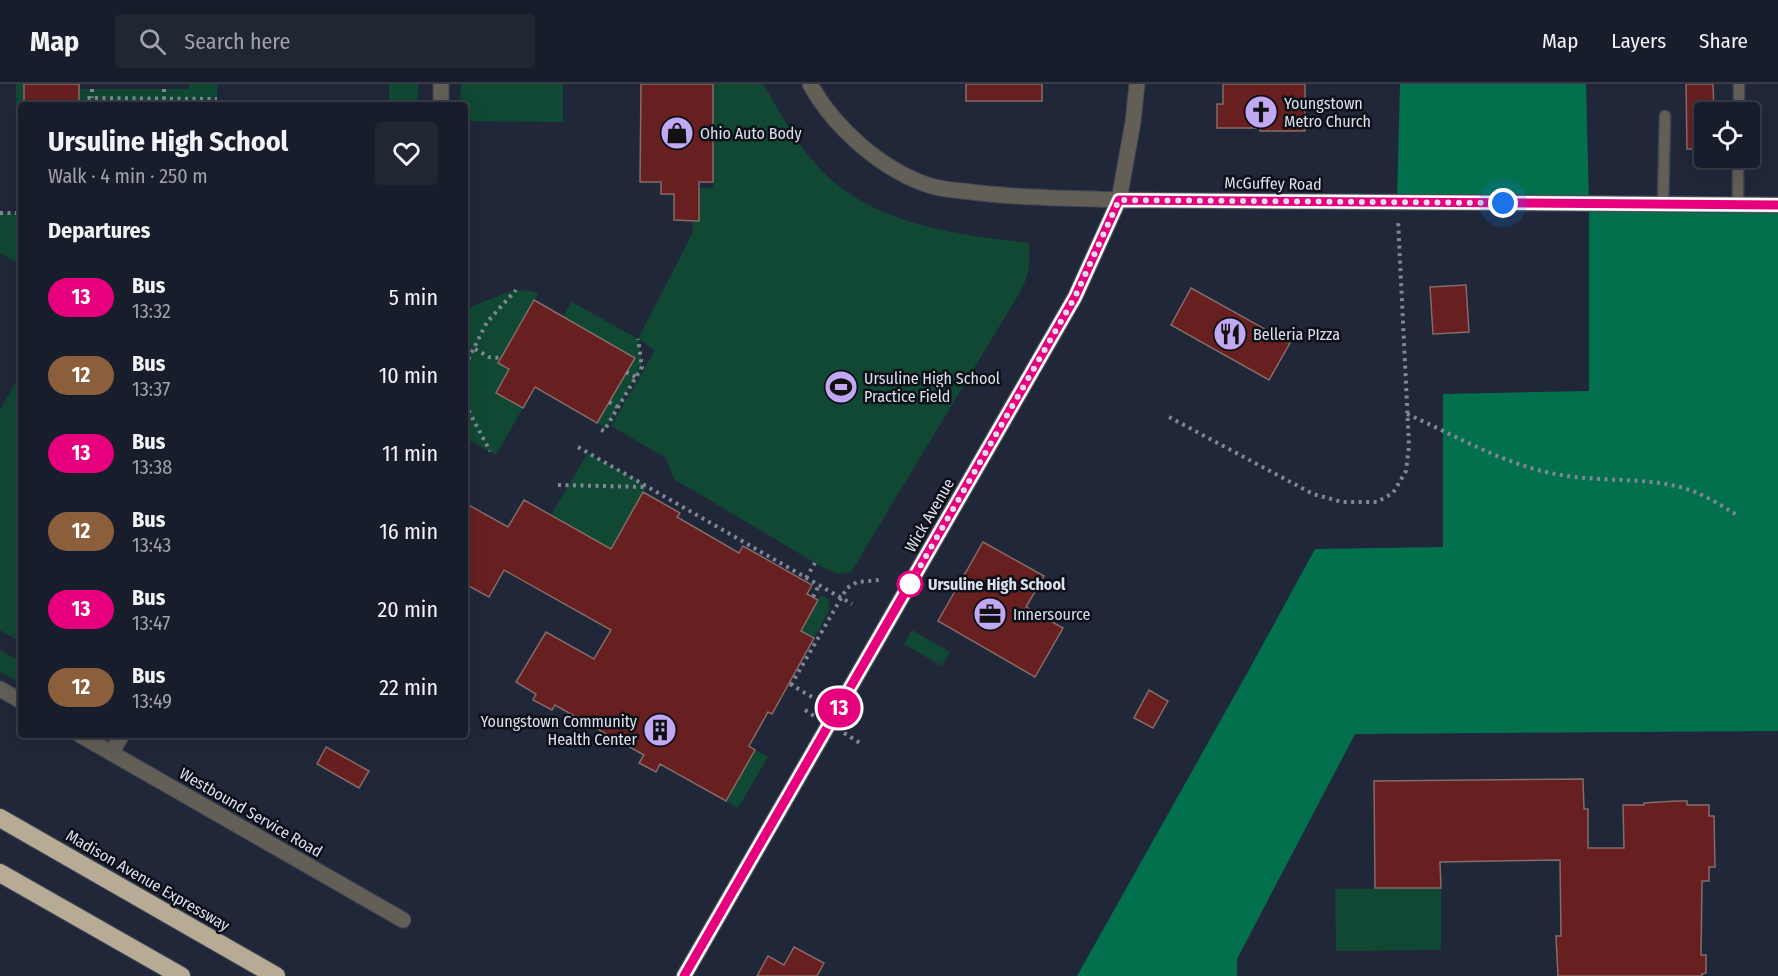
<!DOCTYPE html>
<html lang="en">
<head>
<meta charset="utf-8">
<style>
	:root { --surface:#181d2b; --page:#212633; --text:#f1f3f6; --muted:#9fa2a9; --line:#363b47 }
	body { margin:0; font-family:"Fira Sans Condensed",sans-serif; background:var(--page); color:var(--text); height:100vh; display:flex; flex-direction:column; font-size:22px; white-space:nowrap }
	* { box-sizing:border-box; margin:0 }
	p { font-size:20px; color:var(--muted) }
	.icon { flex:none; width:33px; height:33px; fill:none; stroke:currentColor; stroke-width:2; stroke-linecap:round; stroke-linejoin:round }
	.map { position:relative; flex:1; overflow:hidden }
	.drawer { position:absolute; left:18px; top:18px; width:450px; height:636px; display:flex; flex-direction:column; background:var(--surface); border-radius:6px; box-shadow:0 6px 24px #0002,0 0 0 2px var(--line) }
	.drawer>* { flex:none }
	.badge { padding:0 12px; border-radius:20px; font-size:21px; line-height:39px }
	.fabs { position:absolute; left:1694px; top:18px; display:grid; gap:12px }
	.fabs a { display:grid; place-items:center; width:66px; height:66px; border-radius:6px; background:var(--surface); box-shadow:0 6px 24px #0002,0 0 0 2px var(--line); font-size:30px }
	.you { position:absolute; width:30px; height:30px; margin:-15px; border:4px solid #fff; border-radius:50%; background:#1a73e8; box-shadow:0 0 0 9px #1a73e833 }
	.map>.badge { position:absolute; translate:-50% -50%; box-shadow:0 0 0 3px #fff }
	h2 { padding:0 30px; font-size:22px; line-height:54px }
	.round { display:grid; place-items:center; flex:none; width:63px; height:63px; border-radius:6px; background:var(--page) }
	.overview { display:flex; align-items:center; justify-content:space-between; height:102px; padding:0 30px }
	h1 { font-size:28px; font-weight:700; line-height:45px }
	ul { padding:0; list-style:none }
	li { display:flex; align-items:center; gap:18px; height:78px; padding:0 30px }
	li div { flex:1 }
	li b { display:block; font-size:22px }
	li em { font-style:normal }
	li .badge { min-width:66px; font-weight:700; text-align:center }
	header { display:flex; align-items:center; gap:36px; box-sizing:border-box; height:84px; padding:0 30px; background:var(--surface); border-bottom:2px solid var(--line) }
	header strong { font-size:28px }
	nav { display:flex; gap:33px; margin-inline-start:auto; font-size:21px }
	.search { width:420px; height:54px; background:var(--page); display:flex; align-items:center; gap:15px; box-sizing:border-box; padding:0 21px; border-radius:6px; color:var(--muted); font-size:22px }
	.map>svg:first-child { display:block }
	.green { fill:#104833 }
	.forest { fill:#02704d }
	.building { fill:#67201f; stroke:#856b68; stroke-width:1.5 }
	.lines { fill:none; stroke-linecap:round; stroke-linejoin:round }
	.service-casing { stroke:#3e4556; stroke-width:13 }
	.minor-casing { stroke:#3e4556; stroke-width:17 }
	.tertiary-casing { stroke:#3e4556; stroke-width:17 }
	.secondary-casing { stroke:#3e4556; stroke-width:17 }
	.motorway-casing { stroke:#3e4556; stroke-width:20 }
	.path { stroke:#808695; stroke-width:4; stroke-dasharray:3 4.5; stroke-linecap:butt }
	.service { stroke:#645f56; stroke-width:10 }
	.minor { stroke:#645f56; stroke-width:15 }
	.tertiary { stroke:#645f56; stroke-width:15 }
	.secondary { stroke:#867e70; stroke-width:15 }
	.motorway { stroke:#b8ab95; stroke-width:18 }
	.line-casing { stroke:#fff; stroke-width:14 }
	.line { stroke:#e6007e; stroke-width:9 }
	.walk { stroke:#dbe0ec; stroke-width:6; stroke-dasharray:0 10.8 }
	.stop-dot { fill:#fff; stroke:#e6007e; stroke-width:3 }
	.labels { text-anchor:middle; stroke-width:5; stroke-linejoin:round; paint-order:stroke }
	.poi-label { font-size:16px; fill:#dbe0ec; stroke:#0d1018; text-anchor:start }
	.street-label { font-size:16px; fill:#dbe0ec; stroke:#0d1018 }
	.stop-label { font-size:16px; font-weight:bold; fill:#dbe0ec; stroke:#0d1018; text-anchor:start }
</style>
</head>
<body>
<header>
<strong>Map</strong>
<div class="search"><svg class="icon" aria-label="search" viewBox="0 0 24 24"><circle cx="10" cy="10" r="6"/><path d="M15 15l6 6"/></svg>Search here</div>
<nav><a>Map</a><a>Layers</a><a>Share</a></nav>
</header>
<div class="map">
<svg width="1778" height="892" viewBox="0 0 1778 892">
	<rect width="100%" height="100%" fill="#202739"/>
	<!-- green -->
	<g class="green">
		<path d="M16,0H24V21H21V181L0,169V129H16Z"/>
		<path d="M189,0H217V21H79V5H189Z"/>
		<rect x="389" y="0" width="29" height="21"/>
		<path d="M461,0H563V38L465,37V21H460Z"/>
		<path d="M713,0H763C779,26 793,54 813,77C866,140 952,150 1029,159C1030,178 1030,187 1022,205L851,488L839,490L822,483L674,395L666,374L611,342L655,266L639,255L642,283L604,347L601,346L603,342L597,339L635,274L563,233L572,218L638,255L692,150L693,137L699,136V104H713Z"/>
		<path d="M514,206L532,207L538,210L498,278L509,285L496,308L523,324L496,371L465,354V225Z"/>
		<path d="M21,289V558L0,546V326Z"/>
		<path d="M588,369L649,403H646L611,465L551,431Z"/>
		<path d="M821,511L828,515L830,525L814,554L801,547Z"/>
		<path d="M912,546L950,568L942,582L904,560Z"/>
		<path d="M0,566L21,578V599L0,588Z"/>
		<path d="M755,666L768,673L738,724L726,717Z"/>
		<path d="M1441,804V866L1336,867L1335,805Z"/>
	</g>
	<!-- forest -->
	<path class="forest" d="M1400,0H1586L1589,120L1778,121V647L1355,650L1237,875V892H1077L1250,584L1315,465L1443,463V310L1589,307V120L1397,118Z"/>
	<!-- building -->
	<g class="building">
		<rect x="24" y="0" width="55" height="21"/>
		<path d="M641,0H713V98H699V137L674,136V110H661V98H640Z"/>
		<rect x="966" y="0" width="76" height="17"/>
		<path d="M1223,0H1305V47H1260V44H1217V20H1223Z"/>
		<path d="M1686,0H1713L1714,28H1704V65H1687Z"/>
		<path d="M1466,201L1469,248L1433,250L1430,203Z"/>
		<path d="M1191,204L1290,259L1269,296L1171,241Z"/>
		<path d="M534,216L635,274L597,339L535,303L523,324L496,309L509,285L498,279Z"/>
		<path d="M643,408L680,429L677,433L739,469L743,462L812,501L807,510L818,516L801,547L814,554L772,630L768,628L749,662L755,666L726,717L660,680L656,688L639,679L644,671L555,621L552,626L533,616L536,610L516,598L546,548L594,575L611,546L504,486L489,513L465,500V419L508,443L524,416L611,465Z"/>
		<path d="M983,458L1044,492L1026,523L1063,544L1035,593L938,537Z"/>
		<path d="M1149,606L1168,617L1153,644L1134,634Z"/>
		<path d="M326,663L369,687L359,704L317,680Z"/>
		<path d="M1583,695L1584,725H1588V764H1624L1623,721H1644V719L1676,717H1687V721H1709V732H1714L1715,783H1709V797H1702L1701,871H1706V889L1702,890V892H1558L1556,852H1561L1560,776L1440,778L1441,804H1375L1374,697Z"/>
		<path d="M794,863L824,879L817,892H757L768,872L784,881Z"/>
	</g>
	<g class="lines">
		<defs>
			<g id="service">
				<path d="M1739,28V0"/>
				<path d="M1663,120L1665,32"/>
				<path d="M1738,121V74"/>
			</g>
			<g id="minor">
				<path d="M441,21V0"/>
				<path d="M111,669L122,651"/>
			</g>
			<g id="tertiary">
				<path d="M810,0C834,44 883,87 931,102C941,105 952,106 963,107C1014,114 1067,114 1119,116L1133,38L1137,0"/>
				<path d="M0,605L21,617"/>
				<path d="M80,651L403,836"/>
			</g>
			<path id="secondary" d="M684,892L1075,213L1119,116L1778,121"/>
			<g id="motorway">
				<path d="M0,734L276,892"/>
				<path d="M0,789L181,892"/>
			</g>
		</defs>
		<!-- service casing -->
		<use href="#service" class="service-casing"/>
		<!-- minor casing -->
		<use href="#minor" class="minor-casing"/>
		<!-- tertiary casing -->
		<use href="#tertiary" class="tertiary-casing"/>
		<!-- secondary casing -->
		<use href="#secondary" class="secondary-casing"/>
		<!-- motorway casing -->
		<use href="#motorway" class="motorway-casing"/>
		<!-- path -->
		<g class="path">
			<path d="M92,5V14"/>
			<path d="M164,5V15"/>
			<path d="M79,18H87"/>
			<path d="M87,21V14L217,15"/>
			<path d="M0,129H21"/>
			<path d="M19,180L21,178"/>
			<path d="M475,265L489,273L501,274"/>
			<path d="M465,282L487,238L516,206"/>
			<path d="M626,288L636,293"/>
			<path d="M609,318L618,323"/>
			<path d="M465,320L490,367"/>
			<path d="M1407,330C1457,352 1506,382 1561,391C1600,398 1641,393 1680,403C1700,408 1719,420 1737,431"/>
			<path d="M1169,333L1313,410L1342,418H1377L1393,409L1406,387L1409,362L1398,135"/>
			<path d="M601,346L604,347L642,283L638,255"/>
			<path d="M578,363L852,520"/>
			<path d="M558,401L645,403"/>
			<path d="M806,494L815,479"/>
			<path d="M813,513L819,501"/>
			<path d="M790,600L812,613"/>
			<path d="M791,601L847,504L857,498L879,496"/>
			<path d="M805,626L814,632"/>
			<path d="M844,649L860,659"/>
		</g>
		<!-- service -->
		<use href="#service" class="service"/>
		<!-- minor -->
		<use href="#minor" class="minor"/>
		<!-- tertiary -->
		<use href="#tertiary" class="tertiary"/>
		<!-- secondary -->
		<use href="#secondary" class="secondary"/>
		<!-- motorway -->
		<use href="#motorway" class="motorway"/>
	</g>
	<g class="lines">
		<defs>
			<path id="line" d="M684,892L1075,213L1119,116L1778,121"/>
		</defs>
		<!-- line casing -->
		<use href="#line" class="line-casing"/>
		<!-- line -->
		<use href="#line" class="line"/>
		<!-- walk -->
		<path class="walk" d="M910,500L1075,213L1119,116L1503,119"/>
	</g>
	<!-- icons -->
	<defs>
		<symbol id="church-disc" viewBox="-11 -11 22 22"><circle r="9.5" fill="#c1a8f3" stroke="#0d1018"/><path d="M-1.2-6h2.4v3.5h3.3v2.4h-3.3V6h-2.4V-.1h-3.3v-2.4h3.3Z" fill="#111"/></symbol>
		<symbol id="shop-disc" viewBox="-11 -11 22 22"><circle r="9.5" fill="#c1a8f3" stroke="#0d1018"/><path d="M-5-2.5h2.3a2.7 3.5 0 0 1 5.4 0H5L5.5 6h-11ZM-1.5-2.5h3a1.5 2.3 0 0 0-3 0Z" fill="#111"/></symbol>
		<symbol id="restaurant-disc" viewBox="-11 -11 22 22"><circle r="9.5" fill="#c1a8f3" stroke="#0d1018"/><path d="M-5-6h1v4h1v-4h1v4h1v-4h1v5L-1.5 .5V6h-2V.5L-5-1ZM5-6V6H3V1.5H1.5Q1.5-4 5-6Z" fill="#111"/></symbol>
		<symbol id="stadium-disc" viewBox="-11 -11 22 22"><circle r="9.5" fill="#c1a8f3" stroke="#0d1018"/><path d="M0-5a6.5 5 0 1 0 0 10a6.5 5 0 1 0 0-10ZM-3.5-1.8h7v3.6h-7Z" fill="#111"/></symbol>
		<symbol id="office-disc" viewBox="-11 -11 22 22"><circle r="9.5" fill="#c1a8f3" stroke="#0d1018"/><path d="M-6-3h4V-5.5h4V-3h4V5H-6ZM-1-4.5V-3h2v-1.5ZM-6 0V1H6V0Z" fill="#111"/></symbol>
		<symbol id="building-disc" viewBox="-11 -11 22 22"><circle r="9.5" fill="#c1a8f3" stroke="#0d1018"/><path d="M-4-6H4V6H1V3H-1V6H-4ZM-2.5-4.3h1.7v1.8h-1.7ZM.8-4.3h1.7v1.8H.8ZM-2.5-1h1.7V.8h-1.7ZM.8-1h1.7V.8H.8Z" fill="#111"/></symbol>
	</defs>
	<g fill-rule="evenodd">
		<use href="#church-disc" x="1242" y="9" width="38" height="38"/>
		<use href="#shop-disc" x="658" y="30" width="38" height="38"/>
		<use href="#restaurant-disc" x="1211" y="231" width="38" height="38"/>
		<use href="#stadium-disc" x="822" y="284" width="38" height="38"/>
		<use href="#office-disc" x="971" y="511" width="38" height="38"/>
		<use href="#building-disc" x="641" y="627" width="38" height="38"/>
	</g>
	<!-- markers -->
	<circle class="stop-dot" cx="910" cy="500" r="12"/>
	<g class="labels">
		<!-- poi labels -->
		<g class="poi-label">
			<text x="1284" y="25">Youngstown<tspan x="1284" dy="18">Metro Church</tspan></text>
			<text x="700" y="55">Ohio Auto Body</text>
			<text x="1253" y="256">Belleria PIzza</text>
			<text x="864" y="300">Ursuline High School<tspan x="864" dy="18">Practice Field</tspan></text>
			<text x="1013" y="536">Innersource</text>
			<text x="637" y="643" text-anchor="end">Youngstown Community<tspan x="637" dy="18">Health Center</tspan></text>
		</g>
		<!-- street labels -->
		<g class="street-label">
			<text transform="translate(1273 99) rotate(1)" y="6">McGuffey Road</text>
			<text transform="translate(929 431) rotate(-60)" y="6">Wick Avenue</text>
			<text transform="translate(251 728) rotate(30)" y="6">Westbound Service Road</text>
			<text transform="translate(148 796) rotate(30)" y="6">Madison Avenue Expressway</text>
		</g>
		<!-- stop labels -->
		<g class="stop-label">
			<text x="928" y="506">Ursuline High School</text>
		</g>
	</g>
</svg>
<div class="fabs">
<a><svg class="icon" aria-label="locate" viewBox="0 0 24 24"><circle cx="12" cy="12" r="6"/><path d="M12 2v4M12 18v4M2 12h4M18 12h4"/></svg></a>
</div>
<div class="you" style="left:1503px;top:119px"></div>
<b class="badge" style="left:839px;top:624px;background:#e6007e;color:#fff">13</b>
<section class="drawer">
<div class="overview"><div><h1>Ursuline High School</h1><p>Walk · 4 min · 250 m</p></div><a class="round"><svg class="icon" aria-label="heart" viewBox="0 0 24 24"><path d="M12 20l-8-8c-3-5 5-10 8-4 3-6 11-1 8 4z"/></svg></a></div>
<h2>Departures</h2>
<ul>
<li><span class="badge" style="background:#e6007e;color:#fff">13</span><div><b>Bus</b><p>13:32</p></div><em>5 min</em></li>
<li><span class="badge" style="background:#8b5e3c;color:#fff">12</span><div><b>Bus</b><p>13:37</p></div><em>10 min</em></li>
<li><span class="badge" style="background:#e6007e;color:#fff">13</span><div><b>Bus</b><p>13:38</p></div><em>11 min</em></li>
<li><span class="badge" style="background:#8b5e3c;color:#fff">12</span><div><b>Bus</b><p>13:43</p></div><em>16 min</em></li>
<li><span class="badge" style="background:#e6007e;color:#fff">13</span><div><b>Bus</b><p>13:47</p></div><em>20 min</em></li>
<li><span class="badge" style="background:#8b5e3c;color:#fff">12</span><div><b>Bus</b><p>13:49</p></div><em>22 min</em></li>
</ul>
</section>
</div>
</body>
</html>
